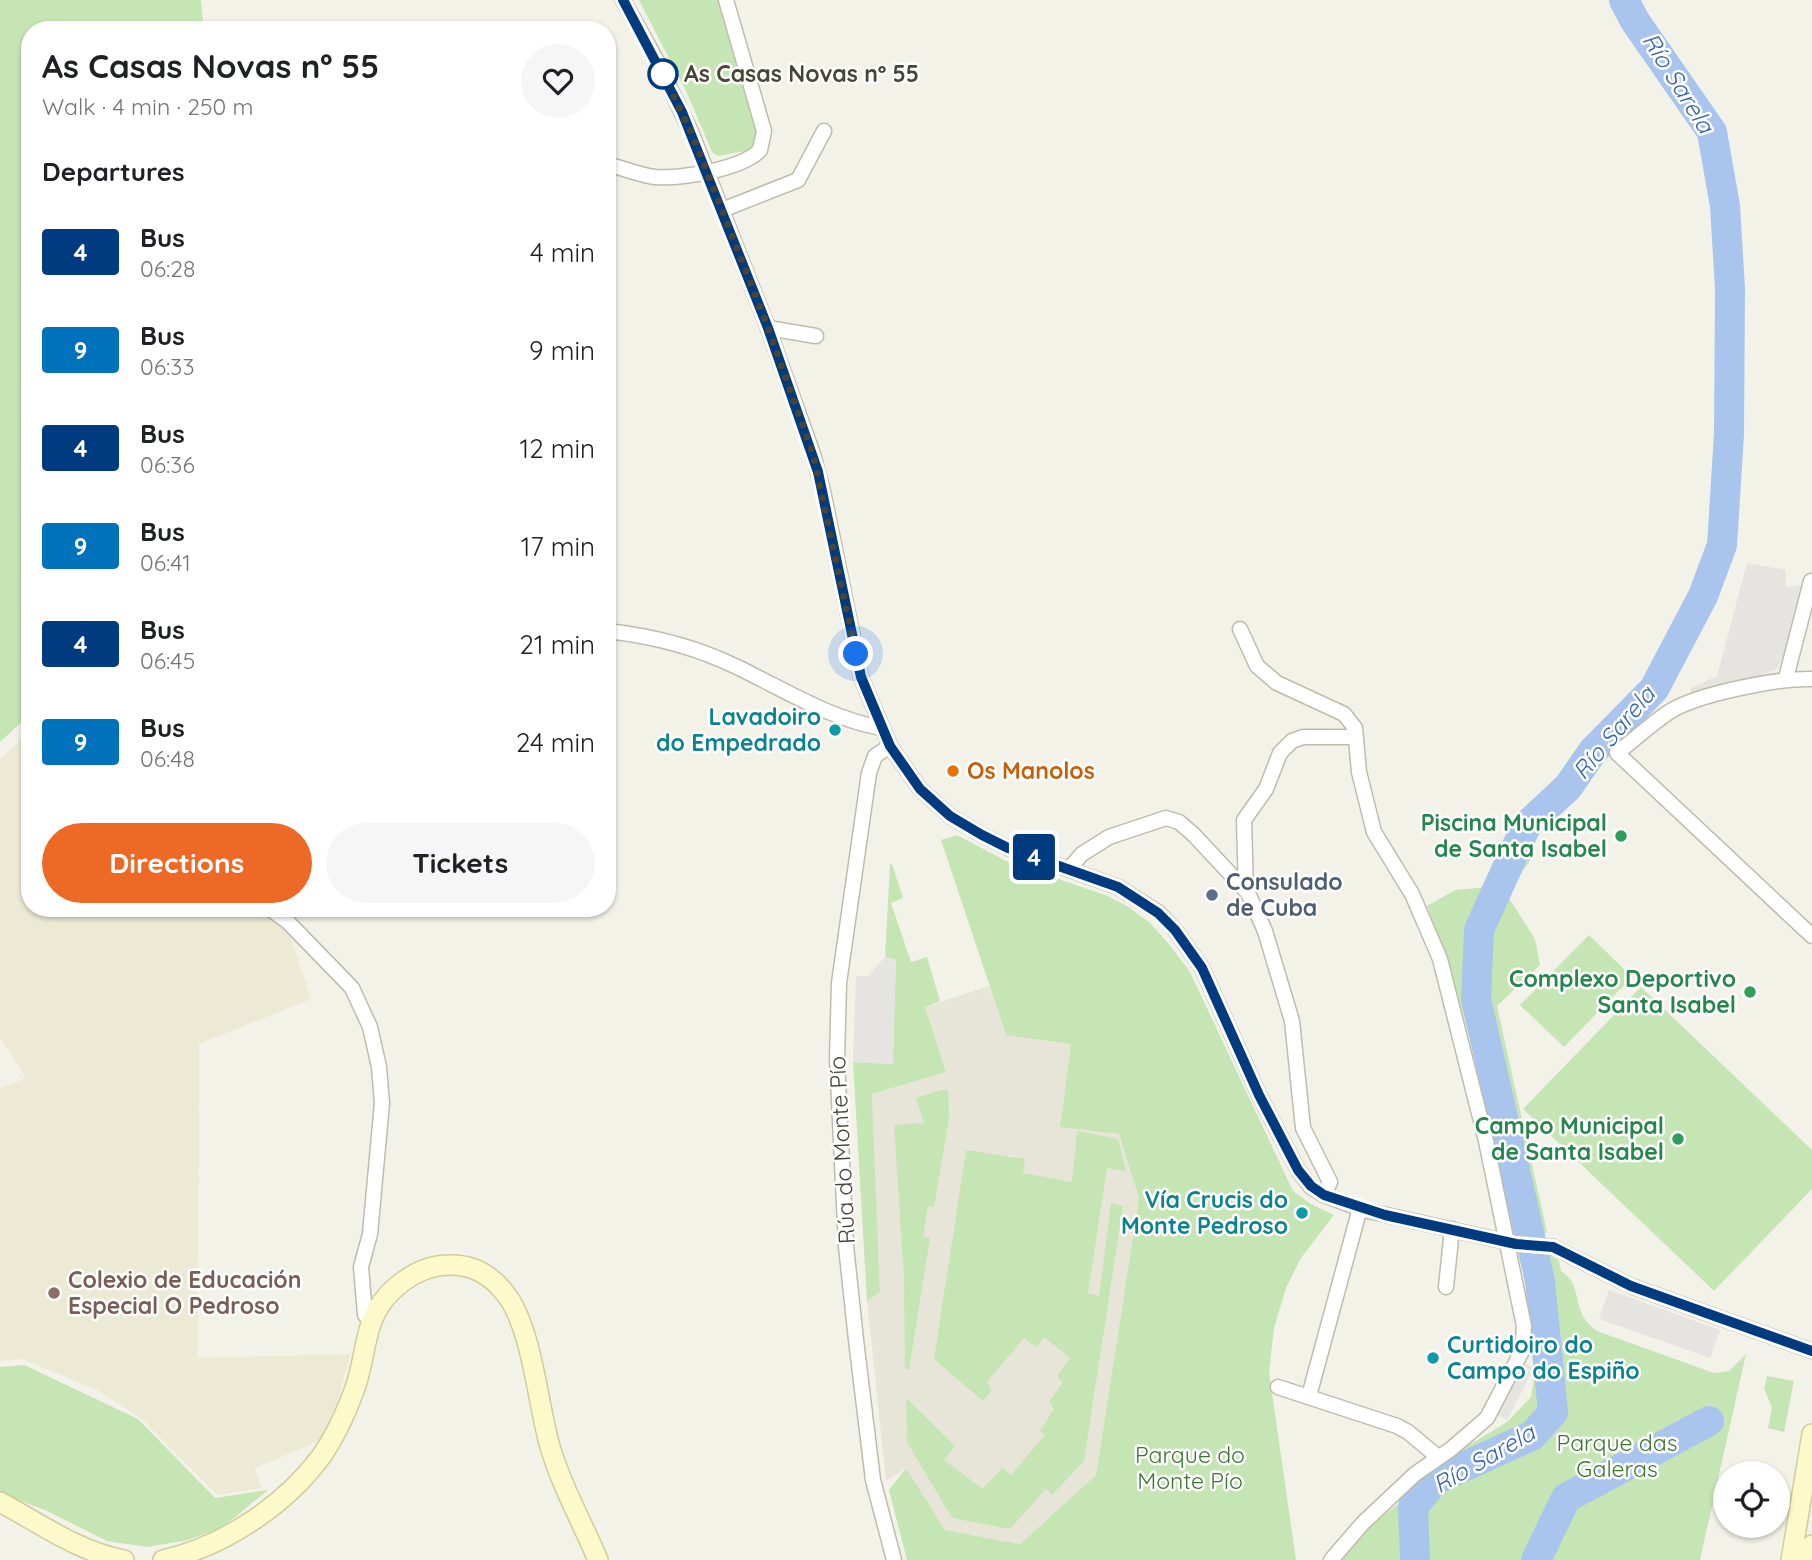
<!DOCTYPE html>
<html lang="en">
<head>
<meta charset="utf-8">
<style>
	:root { --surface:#fff; --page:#f6f6f6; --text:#202124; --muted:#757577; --accent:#ee6826 }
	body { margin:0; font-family:Quicksand,sans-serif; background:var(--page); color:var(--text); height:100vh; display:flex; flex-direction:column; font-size:26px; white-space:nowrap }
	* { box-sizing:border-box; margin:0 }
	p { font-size:23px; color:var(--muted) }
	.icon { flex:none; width:38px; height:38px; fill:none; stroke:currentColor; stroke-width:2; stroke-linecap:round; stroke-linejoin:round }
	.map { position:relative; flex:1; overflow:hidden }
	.drawer { position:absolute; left:21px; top:21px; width:595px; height:896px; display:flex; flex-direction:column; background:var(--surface); border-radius:28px; box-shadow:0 2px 5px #0004 }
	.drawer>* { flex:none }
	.badge { padding:0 14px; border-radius:5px; font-size:24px; line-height:46px }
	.buttons { position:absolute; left:1713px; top:1461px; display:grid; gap:14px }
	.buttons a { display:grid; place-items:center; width:77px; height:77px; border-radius:50%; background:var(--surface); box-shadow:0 2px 5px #0004; font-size:35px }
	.you { position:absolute; width:35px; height:35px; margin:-18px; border:5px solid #fff; border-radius:50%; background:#1a73e8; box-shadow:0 0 0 10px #1a73e833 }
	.map>.badge { position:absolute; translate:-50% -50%; box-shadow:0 0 0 4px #fff }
	h2 { padding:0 21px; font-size:26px; line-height:63px }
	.round { display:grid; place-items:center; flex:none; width:74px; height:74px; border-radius:37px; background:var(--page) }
	.headline { display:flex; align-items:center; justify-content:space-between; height:119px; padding:0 21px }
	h1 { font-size:33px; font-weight:700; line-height:52px }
	.cta { display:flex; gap:14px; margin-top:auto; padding:14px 21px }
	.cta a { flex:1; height:80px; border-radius:42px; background:var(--accent); color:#fff; font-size:28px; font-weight:700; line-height:80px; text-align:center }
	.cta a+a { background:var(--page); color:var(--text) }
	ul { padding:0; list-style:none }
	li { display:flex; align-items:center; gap:21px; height:98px; padding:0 21px }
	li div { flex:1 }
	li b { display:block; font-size:26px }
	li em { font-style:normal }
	li .badge { min-width:77px; font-weight:700; text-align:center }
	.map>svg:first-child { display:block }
	.residential { fill:#e7e5d7 }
	.education { fill:#ece9d4 }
	.green { fill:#c6e5b4 }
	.parking { fill:#e5e4e0 }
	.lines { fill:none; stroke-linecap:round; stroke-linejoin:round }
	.river { stroke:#a9c5ed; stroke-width:30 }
	.street-casing { stroke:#bfbcac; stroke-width:17 }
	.secondary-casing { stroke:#d1cc9b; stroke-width:22 }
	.street { stroke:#fff; stroke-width:14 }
	.secondary { stroke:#fcf9cb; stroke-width:19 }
	.line-casing { stroke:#fff; stroke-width:16 }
	.line { stroke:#003b80; stroke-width:10 }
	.walk { stroke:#474438; stroke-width:7; stroke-dasharray:0 12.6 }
	.stop-dot { fill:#fff; stroke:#003b80; stroke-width:3.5 }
	.culture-dot { fill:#0f9aa8; stroke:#fff; stroke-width:2.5 }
	.food-dot { fill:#e8710a; stroke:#fff; stroke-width:2.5 }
	.leisure-dot { fill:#2e9e5b; stroke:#fff; stroke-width:2.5 }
	.service-dot { fill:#5c6f8a; stroke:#fff; stroke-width:2.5 }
	.education-dot { fill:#8d6e63; stroke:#fff; stroke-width:2.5 }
	.labels { text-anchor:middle; stroke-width:5; stroke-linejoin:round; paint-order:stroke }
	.stop-label { font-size:23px; font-weight:bold; fill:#474438; stroke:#fff; text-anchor:start }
	.culture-label { font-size:23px; font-weight:bold; fill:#0d838f; stroke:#fff; text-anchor:end }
	.food-label { font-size:23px; font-weight:bold; fill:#c56008; stroke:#fff; text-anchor:start }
	.leisure-label { font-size:23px; font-weight:bold; fill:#27864d; stroke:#fff; text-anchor:end }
	.service-label { font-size:23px; font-weight:bold; fill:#4e5e75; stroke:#fff; text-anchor:start }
	.street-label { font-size:23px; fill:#474438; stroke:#fff }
	.education-label { font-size:23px; font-weight:bold; fill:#785e54; stroke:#fff; text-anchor:start }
	.park-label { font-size:23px; fill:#3c762e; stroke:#fff }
	.water-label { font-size:24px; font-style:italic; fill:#3665ad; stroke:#fff }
</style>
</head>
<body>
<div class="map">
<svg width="1812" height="1560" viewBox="0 0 1812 1560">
	<rect width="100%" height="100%" fill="#f3f2e9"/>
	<!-- residential -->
	<path class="residential" d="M989,986L1006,1035L1071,1044L1060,1127L1119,1134L1139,1198L1096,1475L1020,1544L945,1530L906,1468L886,1481L867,1301L880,1292L872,1094L946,1072L925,1007Z"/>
	<!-- education -->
	<path class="education" d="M30,731V908H222L230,911L248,908L272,918L290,936L311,999L199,1044L198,1358L350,1354L337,1404L319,1441L255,1468L262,1488L217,1495L142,1419L97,1390L22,1359L0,1361V1088L26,1078L0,1037V759Z"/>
	<!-- green -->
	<g class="green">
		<path d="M0,0H201L204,30H30V714L0,742Z"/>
		<path d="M639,0H724L754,109L758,141L750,150L718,156L712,152L687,93Z"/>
		<path d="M957,835L1006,861L1108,896L1127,906L1149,922L1169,944L1190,972L1293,1191L1311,1204L1334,1215L1301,1258L1286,1288L1274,1328L1269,1372L1296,1560H907L889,1490L906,1468L945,1530L1020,1544L1096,1475L1139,1198L1119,1134L1060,1127L1071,1044L1006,1035L941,840Z"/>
		<path d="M1525,838L1535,853L1507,895L1535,939L1540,965L1497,1006L1547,1232L1536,1239L1519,1237C1488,1127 1470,1012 1427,906L1455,890L1488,887Z"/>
		<path d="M892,864L903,898L891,903L911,962L927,957L940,1001L925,1007L946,1072L872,1094L880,1292L867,1301L853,1062L892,1064L896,960L885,957L890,865Z"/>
		<path d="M1589,935L1632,977L1564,1047L1520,1005Z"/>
		<path d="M1641,987L1812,1150V1189L1714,1291L1523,1109Z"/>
		<path d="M941,1090H948L949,1119L934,1208L928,1206L923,1237L930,1238L909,1370L905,1369L904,1278L894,1125L924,1123L916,1098Z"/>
		<path d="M1077,1131L1118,1139L1126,1171L1107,1168L1088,1293L1099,1296L1111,1203L1123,1206L1084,1461L1052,1495L1046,1489L1010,1529L952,1518L907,1442L906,1398L955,1446L944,1460L983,1489L1002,1468L1011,1475L1045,1435L1040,1431L1054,1409L1049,1402L1063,1382L1057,1376L1070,1358L1044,1337L1036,1347L1024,1338L987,1382L992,1390L983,1401L934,1359L966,1150L1025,1159L1023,1173L1072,1182Z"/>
		<path d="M1545,1252L1559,1261L1561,1271C1585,1286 1569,1312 1597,1331L1714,1373L1729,1371L1746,1354L1700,1560H1340L1372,1525L1399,1503L1404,1492L1436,1465L1507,1422L1531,1397L1536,1363L1532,1318L1523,1275L1525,1257L1529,1253Z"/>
		<path d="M24,1365L138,1419L215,1498L268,1490L223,1527L188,1540L147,1547L107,1541L45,1510L0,1493V1367Z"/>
		<path d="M1767,1376L1794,1381L1784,1432L1768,1428L1772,1408L1764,1388Z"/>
	</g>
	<!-- parking -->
	<g class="parking">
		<path d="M1747,563L1786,570V587L1802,585L1788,652L1775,670L1689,697L1691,688L1717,676Z"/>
		<path d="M885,957L896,960L893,1064L853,1062L856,976H868Z"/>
		<path d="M1609,1290L1720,1330L1710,1358L1599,1319Z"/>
		<path d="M1522,1362L1534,1368L1507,1420L1496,1414Z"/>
	</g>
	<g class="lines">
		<!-- river -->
		<g class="river">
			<path d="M1415,1560L1413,1507L1435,1480L1533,1435L1553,1412L1540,1281L1476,999L1479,930L1526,826L1568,787L1593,751L1654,689L1703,596L1722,545L1729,434L1730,289L1725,206L1712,132L1635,21L1624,0"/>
			<path d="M1536,1560L1566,1498L1709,1421"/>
		</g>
		<defs>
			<g id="street">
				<path d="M623,0L658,63L692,134L768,328L813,454L823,491L861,677L890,746L920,789L950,816L982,835L1008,848L1118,887L1159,913L1175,930L1202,968L1259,1095L1298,1170L1311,1187L1324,1195L1364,1210L1516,1244L1553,1247L1631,1286L1812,1351"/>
				<path d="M607,164C623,168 639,175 655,177C681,179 742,169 760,150L764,131L726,0"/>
				<path d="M722,210L798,180L824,131"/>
				<path d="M768,328L816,336"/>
				<path d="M1240,629L1257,666L1277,683L1344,714L1355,728L1359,772L1374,832L1412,894L1440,959L1486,1141L1524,1326L1522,1351L1487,1418L1451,1449L1415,1474L1363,1523L1331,1560"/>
				<path d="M607,631C653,636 696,647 737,667C785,690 828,718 881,728"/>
				<path d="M1786,678L1811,581"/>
				<path d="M1812,679C1778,678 1697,694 1669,712C1651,724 1634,740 1617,753L1812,936"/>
				<path d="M890,746L875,756L869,773L839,983L837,1059L846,1246L856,1340L873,1480L894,1560"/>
				<path d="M1069,869L1082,854L1109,837L1166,818L1179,822L1194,835L1248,893L1265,931L1292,1021L1303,1128L1330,1182L1324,1195"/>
				<path d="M1246,891L1244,820L1266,789L1280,753L1292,741L1303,737H1356"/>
				<path d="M269,908L287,921L352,988L370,1027L379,1067L382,1103L370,1234L361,1267L365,1315L372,1321"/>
				<path d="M1446,1287L1452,1229"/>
				<path d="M1278,1387L1397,1426L1408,1432L1438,1457"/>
				<path d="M1309,1396L1360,1208"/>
			</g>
			<g id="secondary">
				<path d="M0,1502C39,1523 79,1552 124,1560"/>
				<path d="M163,1560C222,1547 283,1507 320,1458C336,1436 346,1413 355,1388C363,1366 364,1342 372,1321C383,1291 417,1265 449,1265C476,1264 496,1279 510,1300C532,1335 538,1402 549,1443C560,1483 582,1522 598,1560"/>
				<path d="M1791,1560L1812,1434"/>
				<path d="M1809,1560L1812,1545"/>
			</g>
		</defs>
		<!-- street casing -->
		<use href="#street" class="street-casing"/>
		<!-- secondary casing -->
		<use href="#secondary" class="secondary-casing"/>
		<!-- street -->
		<use href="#street" class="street"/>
		<!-- secondary -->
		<use href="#secondary" class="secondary"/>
	</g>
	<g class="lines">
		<defs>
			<path id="line" d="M623,0L682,112L768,328L818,472L861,677L890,746L920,789L950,816L982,835L1008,848L1118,887L1158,913L1175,930L1202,968L1259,1095L1298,1170L1311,1186L1324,1195L1385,1215L1516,1244L1553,1247L1631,1286L1812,1351"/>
		</defs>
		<!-- line casing -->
		<use href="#line" class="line-casing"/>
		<!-- line -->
		<use href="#line" class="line"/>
		<!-- walk -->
		<path class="walk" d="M663,74L692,134L722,210L768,328L813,454L856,654"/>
	</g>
	<!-- markers -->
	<circle class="stop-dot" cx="663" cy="74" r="14"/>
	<g class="culture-dot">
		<circle cx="835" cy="730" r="7"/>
		<circle cx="1302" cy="1213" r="7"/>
		<circle cx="1433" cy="1358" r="7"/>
	</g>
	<circle class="food-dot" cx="953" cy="771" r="7"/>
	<g class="leisure-dot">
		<circle cx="1621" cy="836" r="7"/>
		<circle cx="1750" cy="992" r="7"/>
		<circle cx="1678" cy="1139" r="7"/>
	</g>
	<circle class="service-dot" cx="1212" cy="895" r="7"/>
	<circle class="education-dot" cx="54" cy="1293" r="7"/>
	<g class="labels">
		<!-- stop labels -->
		<g class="stop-label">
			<text x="684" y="82">As Casas Novas nº 55</text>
		</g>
		<!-- culture labels -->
		<g class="culture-label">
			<text x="821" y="725">Lavadoiro<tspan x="821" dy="26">do Empedrado</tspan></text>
			<text x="1288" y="1208">Vía Crucis do<tspan x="1288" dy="26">Monte Pedroso</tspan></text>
			<text x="1447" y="1353" text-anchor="start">Curtidoiro do<tspan x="1447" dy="26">Campo do Espiño</tspan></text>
		</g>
		<!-- food labels -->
		<g class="food-label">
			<text x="967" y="779">Os Manolos</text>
		</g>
		<!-- leisure labels -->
		<g class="leisure-label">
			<text x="1607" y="831">Piscina Municipal<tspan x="1607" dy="26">de Santa Isabel</tspan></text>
			<text x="1736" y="987">Complexo Deportivo<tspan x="1736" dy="26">Santa Isabel</tspan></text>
			<text x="1664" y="1134">Campo Municipal<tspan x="1664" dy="26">de Santa Isabel</tspan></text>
		</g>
		<!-- service labels -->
		<g class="service-label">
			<text x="1226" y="890">Consulado<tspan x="1226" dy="26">de Cuba</tspan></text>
		</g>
		<!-- street labels -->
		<g class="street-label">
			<text transform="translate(842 1150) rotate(-93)" y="8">Rúa do Monte Pío</text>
		</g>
		<!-- education labels -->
		<g class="education-label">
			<text x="68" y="1288">Colexio de Educación<tspan x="68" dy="26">Especial O Pedroso</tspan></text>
		</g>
		<!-- park labels -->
		<g class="park-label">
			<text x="1617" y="1451">Parque das<tspan x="1617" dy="26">Galeras</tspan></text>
			<text x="1190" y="1463">Parque do<tspan x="1190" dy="26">Monte Pío</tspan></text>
		</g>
		<!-- water labels -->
		<g class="water-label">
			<text transform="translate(1678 83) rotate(58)" y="8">Río Sarela</text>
			<text transform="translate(1614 733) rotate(-50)" y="8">Río Sarela</text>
			<text transform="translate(1484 1459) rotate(-30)" y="8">Río Sarela</text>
		</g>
	</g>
</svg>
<div class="buttons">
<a><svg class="icon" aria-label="locate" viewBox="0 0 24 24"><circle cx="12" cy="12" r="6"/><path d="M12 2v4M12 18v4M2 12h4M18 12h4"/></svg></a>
</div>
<div class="you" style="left:856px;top:654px"></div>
<b class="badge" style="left:1034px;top:857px;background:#003b80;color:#fff">4</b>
<section class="drawer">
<div class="headline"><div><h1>As Casas Novas nº 55</h1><p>Walk · 4 min · 250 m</p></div><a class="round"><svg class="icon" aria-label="heart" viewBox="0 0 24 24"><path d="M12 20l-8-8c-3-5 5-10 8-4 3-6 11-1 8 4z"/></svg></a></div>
<h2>Departures</h2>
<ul>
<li><span class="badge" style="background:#003b80;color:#fff">4</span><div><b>Bus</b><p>06:28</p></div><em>4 min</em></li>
<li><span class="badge" style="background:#0072bc;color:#fff">9</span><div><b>Bus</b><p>06:33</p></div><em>9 min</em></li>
<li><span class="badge" style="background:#003b80;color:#fff">4</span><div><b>Bus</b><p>06:36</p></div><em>12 min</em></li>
<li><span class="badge" style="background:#0072bc;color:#fff">9</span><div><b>Bus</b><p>06:41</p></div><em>17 min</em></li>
<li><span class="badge" style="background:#003b80;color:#fff">4</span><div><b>Bus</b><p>06:45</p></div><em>21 min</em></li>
<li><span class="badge" style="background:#0072bc;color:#fff">9</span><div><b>Bus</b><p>06:48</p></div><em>24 min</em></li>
</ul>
<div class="cta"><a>Directions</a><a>Tickets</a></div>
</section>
</div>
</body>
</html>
